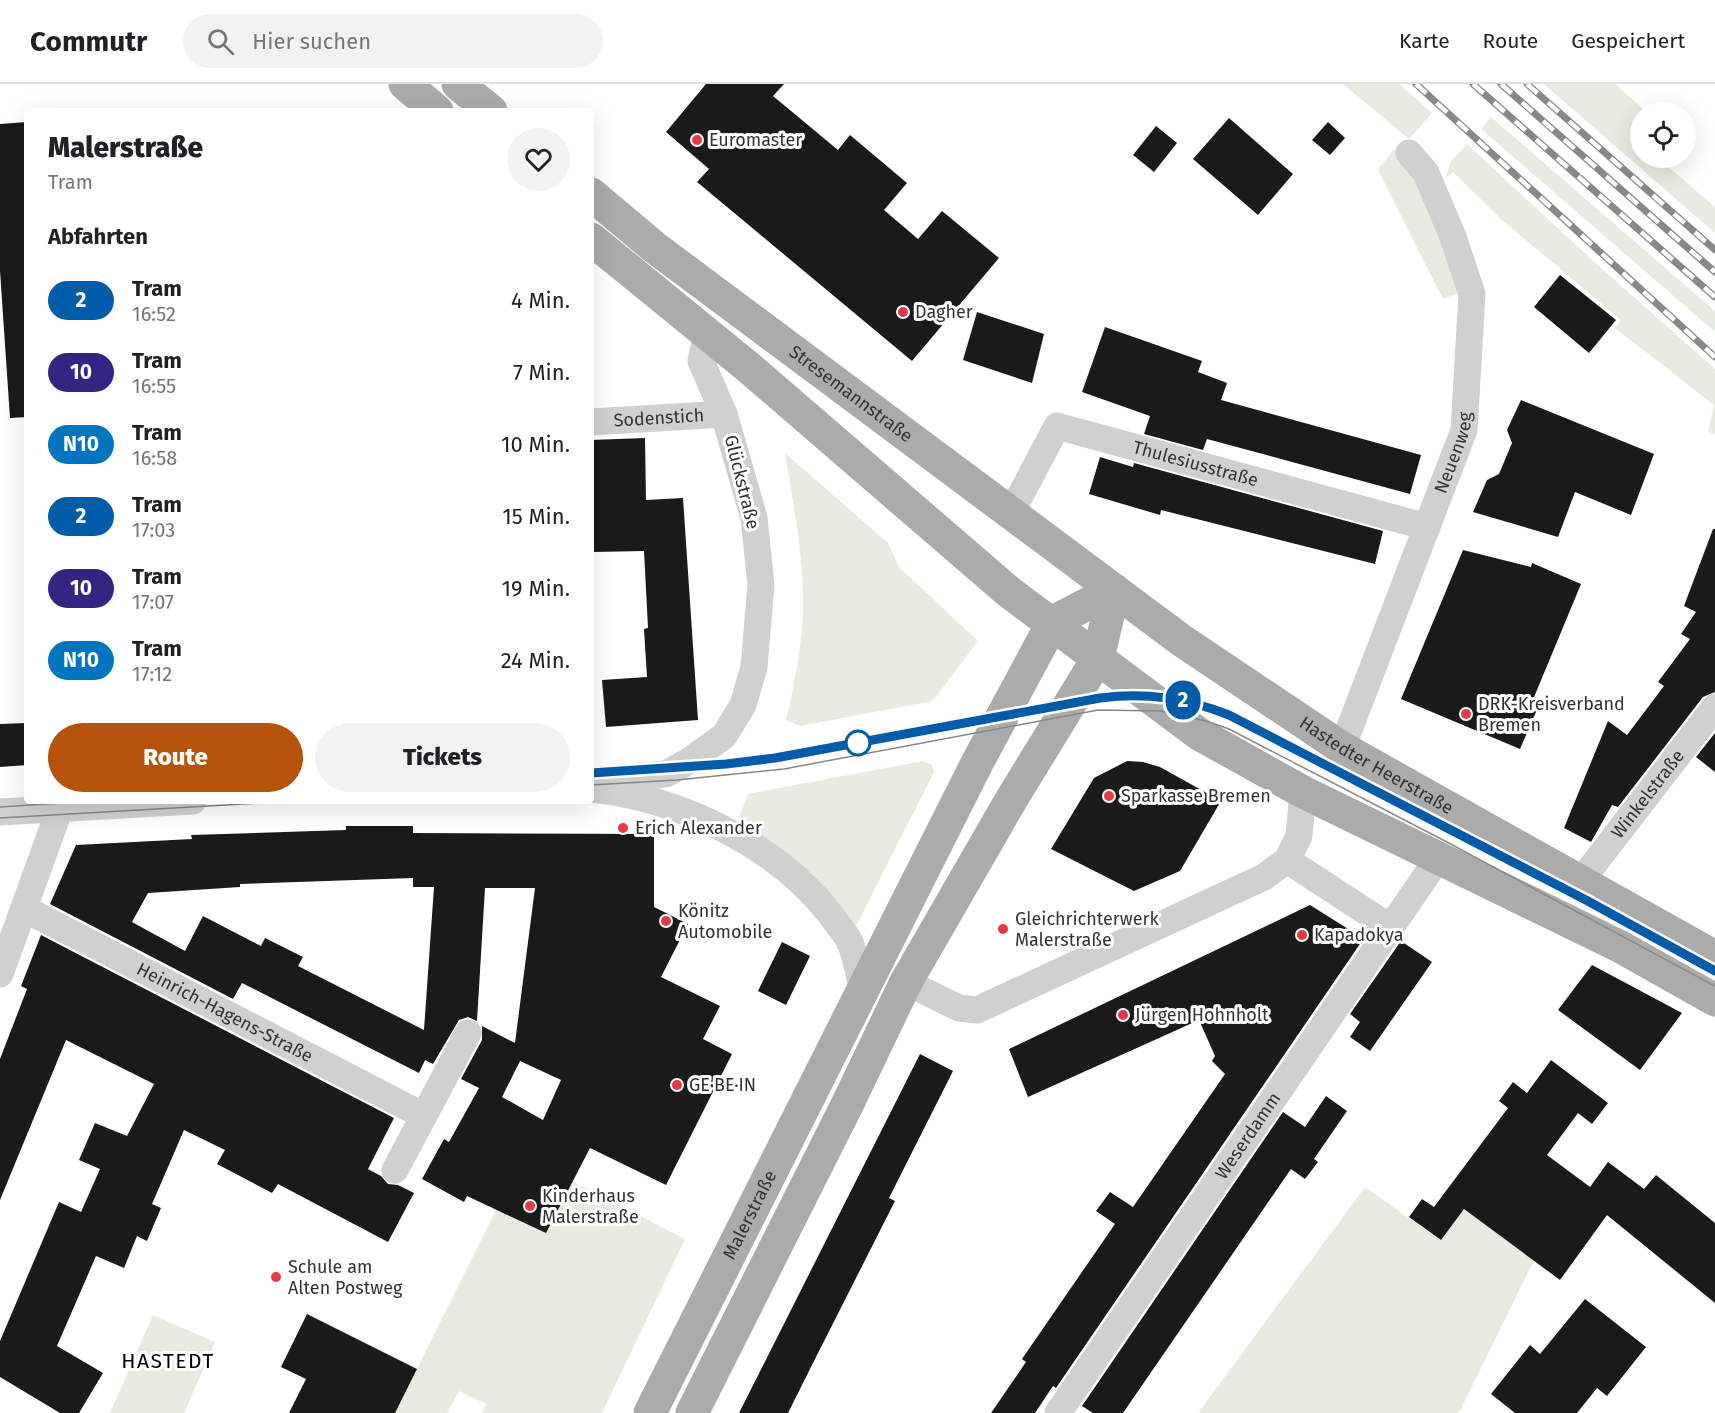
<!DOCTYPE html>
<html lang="de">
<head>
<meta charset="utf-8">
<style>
	:root { --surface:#fff; --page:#f2f2f2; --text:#202124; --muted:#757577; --line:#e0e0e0; --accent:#b45309 }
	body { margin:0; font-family:"Fira Sans",sans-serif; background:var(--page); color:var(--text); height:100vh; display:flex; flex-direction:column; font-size:22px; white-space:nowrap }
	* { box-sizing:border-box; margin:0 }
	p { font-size:20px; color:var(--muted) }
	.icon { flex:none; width:33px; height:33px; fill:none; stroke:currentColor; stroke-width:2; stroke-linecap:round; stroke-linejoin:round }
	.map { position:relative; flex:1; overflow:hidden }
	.side { position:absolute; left:24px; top:24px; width:570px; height:696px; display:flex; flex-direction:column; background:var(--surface); border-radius:6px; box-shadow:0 6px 24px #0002 }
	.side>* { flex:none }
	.badge { padding:0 12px; border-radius:20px; font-size:21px; line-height:39px }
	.controls { position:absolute; left:1630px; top:18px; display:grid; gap:12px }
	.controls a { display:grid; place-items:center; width:66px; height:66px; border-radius:50%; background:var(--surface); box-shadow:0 6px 24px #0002; font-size:30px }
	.map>.badge { position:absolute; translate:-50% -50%; box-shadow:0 0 0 3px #fff }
	h2 { padding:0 24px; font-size:22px; line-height:54px }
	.round { display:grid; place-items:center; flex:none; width:63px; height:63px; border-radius:32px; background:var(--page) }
	.head { display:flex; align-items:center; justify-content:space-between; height:102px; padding:0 24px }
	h1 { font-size:28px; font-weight:800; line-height:45px }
	.action { display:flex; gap:12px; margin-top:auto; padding:12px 24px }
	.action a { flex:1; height:69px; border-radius:36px; background:var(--accent); color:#fff; font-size:24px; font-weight:800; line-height:69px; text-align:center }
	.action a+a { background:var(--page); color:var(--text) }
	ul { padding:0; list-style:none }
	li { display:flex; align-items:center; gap:18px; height:72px; padding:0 24px }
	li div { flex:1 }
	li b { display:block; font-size:22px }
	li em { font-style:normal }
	li .badge { min-width:66px; font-weight:700; text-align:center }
	header { display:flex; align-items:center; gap:36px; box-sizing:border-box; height:84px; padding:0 30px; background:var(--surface); border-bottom:2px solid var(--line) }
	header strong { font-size:28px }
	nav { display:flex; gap:33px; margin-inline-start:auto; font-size:21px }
	.search { width:420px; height:54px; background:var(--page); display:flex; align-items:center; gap:15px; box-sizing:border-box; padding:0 21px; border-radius:33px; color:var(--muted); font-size:22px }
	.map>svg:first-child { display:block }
	.green { fill:#e6ecdf }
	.building { fill:#1a1a1a; fill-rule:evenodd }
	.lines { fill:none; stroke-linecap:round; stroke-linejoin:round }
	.minor { stroke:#d0d0d0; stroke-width:27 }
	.major { stroke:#ababab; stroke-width:33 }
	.tram { stroke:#888; stroke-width:1.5 }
	.rail-casing { stroke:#888; stroke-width:7 }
	.rail { stroke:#fff; stroke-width:4.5; stroke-dasharray:14; stroke-linecap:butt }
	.line-casing { stroke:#fff; stroke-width:14 }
	.line { stroke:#005ca9; stroke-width:9 }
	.poi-dot { fill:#e63946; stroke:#fff; stroke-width:2 }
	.stop-dot { fill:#fff; stroke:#005ca9; stroke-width:3 }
	.labels { text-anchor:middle; stroke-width:6; stroke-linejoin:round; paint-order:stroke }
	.poi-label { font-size:18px; fill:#333; stroke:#fff; text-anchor:start }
	.street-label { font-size:18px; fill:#333; stroke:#fff }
	.quarter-label { font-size:21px; letter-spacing:1.5px; fill:#000; stroke:#fff }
</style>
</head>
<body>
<header>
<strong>Commutr</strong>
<div class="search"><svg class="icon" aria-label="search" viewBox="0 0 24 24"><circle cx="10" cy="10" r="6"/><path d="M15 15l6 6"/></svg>Hier suchen</div>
<nav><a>Karte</a><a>Route</a><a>Gespeichert</a></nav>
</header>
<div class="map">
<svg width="1715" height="1329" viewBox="0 0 1715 1329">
	<rect width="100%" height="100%" fill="#fff"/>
	<!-- green -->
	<g class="green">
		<path d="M1343,0H1399L1432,29L1409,55Z"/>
		<path d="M1544,0H1615L1647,28H1641V50L1637,55L1641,59V74H1658L1715,123V149Z"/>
		<path d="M1491,33L1715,227V248L1481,45Z"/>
		<path d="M1467,60L1591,175L1715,285V351L1708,347L1714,321L1615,244L1621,236L1502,136L1453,88L1445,94L1451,77Z"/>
		<path d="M1394,65L1408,81L1464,207L1443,215L1378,86Z"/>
		<path d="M785,369L888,459L899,483L978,557L935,614L928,618L800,642L786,636C793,607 799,576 802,545C807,487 794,426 785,369Z"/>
		<path d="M923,677L932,681L934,688L854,846C818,793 792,772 737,739L748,710Z"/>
		<path d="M541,1081L685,1155L602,1329H482L486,1320L459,1307L447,1329H395L516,1086Z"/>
		<path d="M1365,1103L1440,1156L1464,1125L1534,1176L1459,1329H1198Z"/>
		<path d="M153,1231L215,1258L184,1329H110Z"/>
	</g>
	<!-- building -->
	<g class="building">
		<path d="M706,0H784L773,12L838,66L850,51L907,99L884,126L918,155L942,127L999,174L912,277L697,98L709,85L666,48Z"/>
		<path d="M1229,34L1293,90L1258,131L1193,75Z"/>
		<path d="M27,38V333L10,334L0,187V40Z"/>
		<path d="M1328,38L1345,54L1330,71L1312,56Z"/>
		<path d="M1156,42L1177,59L1154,88L1133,71Z"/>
		<path d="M1560,191L1616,236L1589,269L1534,223Z"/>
		<path d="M977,228L1044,250L1032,299L963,276Z"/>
		<path d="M1105,243L1202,277L1198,288L1227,299L1221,316L1421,371L1410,410L1207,355L1203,366L1144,350L1150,332L1082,308Z"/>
		<path d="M1521,316L1654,370L1631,431L1575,408L1558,453L1473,428L1487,396L1499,390L1512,359L1507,346Z"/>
		<path d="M645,354L646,416L683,414L698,636L606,643L602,596L647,593L644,545L648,544L644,467L593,468L591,356Z"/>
		<path d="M1100,373L1133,383L1134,379L1383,447L1375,480L1161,426L1160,431L1089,410Z"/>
		<path d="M1713,445H1715V608L1703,613L1618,723L1612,721L1591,758L1564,744L1608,637L1627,651L1664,602L1658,598L1690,555L1681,550L1696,528L1684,522Z"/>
		<path d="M1463,466L1531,483L1532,479L1581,500L1532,618L1539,621L1520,665L1401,615Z"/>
		<path d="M27,639V681L0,683V640Z"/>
		<path d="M1715,649V688L1696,673Z"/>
		<path d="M1127,677L1143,678L1160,683L1221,717L1180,787L1134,807L1051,765L1094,694Z"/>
		<path d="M346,742H413V749L654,750V823L688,840L661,893L720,922L703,955L732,970L666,1101L590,1064L546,1149L467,1112L464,1118L422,1095L444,1055L449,1058L479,1004L461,995L482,956V942L515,959L535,804H485L477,937L468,933L459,936L433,980L425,976L419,989L242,899L233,915L50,820L76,761L192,755L191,751L346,746ZM413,794V803H434L424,946L298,882L303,873L265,854L261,862L203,832L185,867L132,838L148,809L240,803V800ZM520,977L561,996L543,1036L502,1013Z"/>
		<path d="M1310,821L1361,853L1362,857L1056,1304L1053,1302L1035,1329H991L1026,1278L1022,1275L1115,1140L1096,1127L1110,1108L1133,1123L1225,990L1212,977L1215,972L1199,936L1028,1013L1009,965Z"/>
		<path d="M41,851L394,1034L368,1085L381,1092L388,1100L398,1101L414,1109L388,1158L278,1100L272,1109L217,1080L225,1066L184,1046L152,1120L161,1124L147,1157L137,1152L124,1184L96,1172L57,1262L103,1289L79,1329H60L0,1293V1257L59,1118L81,1128L100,1085L79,1076L95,1039L127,1052L154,1000L66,956L0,1116V975L27,905L21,902Z"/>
		<path d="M1401,857L1432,878L1370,967L1350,953L1360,938L1350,930Z"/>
		<path d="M782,858L810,872L786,921L758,907Z"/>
		<path d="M1592,881L1682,929L1640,986L1558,926Z"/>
		<path d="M920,970L953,987L889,1114L895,1117L815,1275L788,1329H739Z"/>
		<path d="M1551,976L1608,1019L1592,1040L1578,1029L1547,1071L1590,1103L1608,1078L1644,1105L1656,1091L1715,1139V1219L1607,1131L1560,1196L1464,1125L1441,1156L1409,1133L1422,1115L1434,1123L1508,1024L1499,1017L1513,998L1527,1009Z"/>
		<path d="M1326,1012L1347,1027L1314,1075L1318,1078L1305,1095L1291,1085L1123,1329H1093L1082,1322L1283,1028L1305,1043Z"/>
		<path d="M1585,1215L1646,1263L1607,1312L1597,1304L1577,1329H1515L1491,1310L1530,1261L1540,1270Z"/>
		<path d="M307,1230L417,1285L395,1329H289L306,1295L281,1283Z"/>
	</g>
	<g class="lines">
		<!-- minor -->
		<g class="minor">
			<path id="s1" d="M591,338L724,330"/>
			<path id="s2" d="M1011,429L1057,342L1427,443"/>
			<path id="s3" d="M1342,664L1464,346L1472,210L1453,153L1426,89L1409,69"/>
			<path d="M591,696L666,690L689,677L724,652L743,621L754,583L761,501L754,434L724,330L701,277L707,250"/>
			<path d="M592,705C678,714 777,761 830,830C836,839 844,847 849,856C856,871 858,889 863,905"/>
			<path d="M0,728L193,717"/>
			<path d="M1287,776L1391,844"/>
			<path id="s4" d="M1580,798L1715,623"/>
			<path id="s5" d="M25,825L424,1032"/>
			<path d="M0,890L60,724"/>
			<path d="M906,898L959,924L977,926L1264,793L1287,776L1299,752L1303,708"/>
			<path d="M395,1086L468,949"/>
			<path id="s6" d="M1058,1329L1439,773"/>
		</g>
		<!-- major -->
		<g class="major">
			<path d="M405,0L437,27"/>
			<path d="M458,0L491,27"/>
			<path id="s7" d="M591,110L654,163L1181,556L1342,664L1715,873"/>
			<path d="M591,155L748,283L1009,508L1199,650L1303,708L1621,863L1715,916"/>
			<path id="s8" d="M650,1329L977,679L1053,538L1114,506"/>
			<path d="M692,1329L847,1021L906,898L1011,716L1098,574L1114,506"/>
		</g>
		<!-- tram -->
		<g class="tram">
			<path d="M591,689L726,680L775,674L1100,614C1146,608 1186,614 1229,631L1586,816L1715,887"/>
			<path d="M591,701L677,696L784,685L1098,626L1160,627L1206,637L1229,645L1445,757L1715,902"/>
			<path d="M0,723L91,717"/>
			<path d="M0,734L296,717"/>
		</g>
		<defs>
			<g id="rail">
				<path d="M1416,0L1715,273"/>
				<path d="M1473,0L1715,213"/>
				<path d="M1501,0L1715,188"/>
				<path d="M1527,0L1715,166"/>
			</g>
		</defs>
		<!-- rail casing -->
		<use href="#rail" class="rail-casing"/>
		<!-- rail -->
		<use href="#rail" class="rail"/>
	</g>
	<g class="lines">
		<defs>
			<path id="line" d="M591,689L726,680L775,674L1100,614C1146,608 1186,614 1229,631L1586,816L1715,887"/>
		</defs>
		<!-- line casing -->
		<use href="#line" class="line-casing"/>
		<!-- line -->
		<use href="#line" class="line"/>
	</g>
	<!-- markers -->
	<g class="poi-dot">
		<circle cx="697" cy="56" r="6"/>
		<circle cx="903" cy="228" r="6"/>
		<circle cx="1466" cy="630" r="6"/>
		<circle cx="1109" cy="712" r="6"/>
		<circle cx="623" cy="744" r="6"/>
		<circle cx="666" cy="837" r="6"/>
		<circle cx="1003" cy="845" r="6"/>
		<circle cx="1302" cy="851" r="6"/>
		<circle cx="1123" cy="931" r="6"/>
		<circle cx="677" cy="1001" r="6"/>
		<circle cx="530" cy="1122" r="6"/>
		<circle cx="276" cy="1193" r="6"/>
	</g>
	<circle class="stop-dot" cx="858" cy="659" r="12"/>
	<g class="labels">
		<!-- poi labels -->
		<g class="poi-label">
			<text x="709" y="62">Euromaster</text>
			<text x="915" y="234">Dagher</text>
			<text x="1478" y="626">DRK-Kreisverband<tspan x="1478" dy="21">Bremen</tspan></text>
			<text x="1121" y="718">Sparkasse Bremen</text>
			<text x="635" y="750">Erich Alexander</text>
			<text x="678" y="833">Könitz<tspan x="678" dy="21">Automobile</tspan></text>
			<text x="1015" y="841">Gleichrichterwerk<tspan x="1015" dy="21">Malerstraße</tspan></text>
			<text x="1314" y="857">Kapadokya</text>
			<text x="1135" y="937">Jürgen Hohnholt</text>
			<text x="689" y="1007">GE·BE·IN</text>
			<text x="542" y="1118">Kinderhaus<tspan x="542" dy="21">Malerstraße</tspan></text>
			<text x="288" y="1189">Schule am<tspan x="288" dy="21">Alten Postweg</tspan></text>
		</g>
		<!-- street labels -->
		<g class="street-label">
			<text dy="6" stroke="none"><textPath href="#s7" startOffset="328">Stresemannstraße</textPath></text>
			<text dy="6" stroke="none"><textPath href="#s1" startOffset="68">Sodenstich</textPath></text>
			<text dy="6" stroke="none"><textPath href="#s3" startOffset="316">Neuenweg</textPath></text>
			<text dy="6" stroke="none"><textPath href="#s2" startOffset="242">Thulesiusstraße</textPath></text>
			<text transform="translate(742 398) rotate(76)" y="6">Glückstraße</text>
			<text dy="6" stroke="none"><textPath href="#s7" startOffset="972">Hastedter Heerstraße</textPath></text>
			<text dy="6" stroke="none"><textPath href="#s4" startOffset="111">Winkelstraße</textPath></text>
			<text dy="6" stroke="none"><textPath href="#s5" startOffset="225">Heinrich-Hagens-Straße</textPath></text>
			<text dy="6" stroke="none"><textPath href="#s6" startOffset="336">Weserdamm</textPath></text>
			<text dy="6" stroke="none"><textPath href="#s8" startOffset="222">Malerstraße</textPath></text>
		</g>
		<!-- quarter labels -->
		<g class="quarter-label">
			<text x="168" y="1284">HASTEDT</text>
		</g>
	</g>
</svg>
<div class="controls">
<a><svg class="icon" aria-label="locate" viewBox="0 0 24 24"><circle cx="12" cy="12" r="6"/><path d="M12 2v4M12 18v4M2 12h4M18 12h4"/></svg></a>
</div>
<b class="badge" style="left:1183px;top:616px;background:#005ca9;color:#fff">2</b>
<section class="side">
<div class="head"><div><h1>Malerstraße</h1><p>Tram</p></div><a class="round"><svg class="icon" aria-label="heart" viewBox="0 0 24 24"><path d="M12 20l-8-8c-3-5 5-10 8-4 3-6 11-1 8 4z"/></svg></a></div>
<h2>Abfahrten</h2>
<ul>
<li><span class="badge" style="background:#005ca9;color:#fff">2</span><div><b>Tram</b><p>16:52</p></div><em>4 Min.</em></li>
<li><span class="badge" style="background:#312783;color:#fff">10</span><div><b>Tram</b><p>16:55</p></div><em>7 Min.</em></li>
<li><span class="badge" style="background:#0075bf;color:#fff">N10</span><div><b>Tram</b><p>16:58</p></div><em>10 Min.</em></li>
<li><span class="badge" style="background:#005ca9;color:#fff">2</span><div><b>Tram</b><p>17:03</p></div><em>15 Min.</em></li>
<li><span class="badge" style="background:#312783;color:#fff">10</span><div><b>Tram</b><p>17:07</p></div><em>19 Min.</em></li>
<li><span class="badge" style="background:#0075bf;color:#fff">N10</span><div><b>Tram</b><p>17:12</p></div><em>24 Min.</em></li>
</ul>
<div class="action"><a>Route</a><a>Tickets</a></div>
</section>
</div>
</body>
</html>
